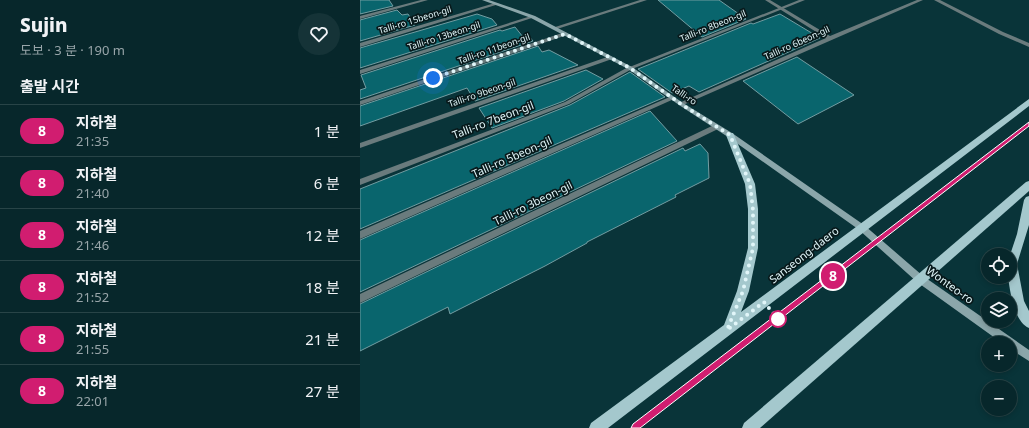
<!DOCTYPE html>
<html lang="ko">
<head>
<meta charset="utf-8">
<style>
	:root { --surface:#07272b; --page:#153337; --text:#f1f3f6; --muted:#98a5a9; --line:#284447 }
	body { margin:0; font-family:"Noto Sans","Noto Sans KR",sans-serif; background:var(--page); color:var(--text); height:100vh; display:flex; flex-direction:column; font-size:15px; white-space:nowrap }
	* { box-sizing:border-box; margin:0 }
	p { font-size:13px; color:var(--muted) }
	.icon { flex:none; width:22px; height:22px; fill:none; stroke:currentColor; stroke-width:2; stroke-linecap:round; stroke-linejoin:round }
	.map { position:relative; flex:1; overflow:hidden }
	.drawer { display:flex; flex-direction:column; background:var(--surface); width:360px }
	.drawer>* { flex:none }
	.badge { padding:0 8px; border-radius:13px; font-size:14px; line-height:26px }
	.fabs { position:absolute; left:621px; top:248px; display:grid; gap:8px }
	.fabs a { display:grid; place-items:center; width:36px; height:36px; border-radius:50%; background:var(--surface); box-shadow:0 2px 6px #0003,0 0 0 1px var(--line); font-size:20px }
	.you { position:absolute; width:20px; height:20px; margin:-10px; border:3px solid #fff; border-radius:50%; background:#1a73e8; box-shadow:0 0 0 6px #1a73e833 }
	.map>.badge { position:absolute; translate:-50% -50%; box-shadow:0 0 0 2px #fff }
	h2 { padding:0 20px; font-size:15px; line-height:36px }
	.round { display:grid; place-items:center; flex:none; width:42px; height:42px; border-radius:21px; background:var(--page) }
	.overview { display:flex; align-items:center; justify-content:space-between; height:68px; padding:0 20px }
	h1 { font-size:19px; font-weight:800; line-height:30px }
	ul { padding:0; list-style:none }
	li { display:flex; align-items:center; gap:12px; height:52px; padding:0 20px; border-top:1px solid var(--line) }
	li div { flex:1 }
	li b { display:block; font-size:15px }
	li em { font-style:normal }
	li .badge { min-width:44px; font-weight:700; text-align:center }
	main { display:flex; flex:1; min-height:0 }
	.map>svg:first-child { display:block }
	.building { fill:#09656d; stroke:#739da2 }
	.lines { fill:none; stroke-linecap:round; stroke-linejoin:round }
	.service { fill:#6a7b7d; fill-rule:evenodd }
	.minor { fill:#6a7b7d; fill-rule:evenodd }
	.secondary { fill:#8ba6aa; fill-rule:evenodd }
	.primary { fill:#a4c8cd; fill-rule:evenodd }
	.line { fill:#d11d70; stroke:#fff }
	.walk { stroke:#e1f6f9; stroke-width:4; stroke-dasharray:0 7.2 }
	.stop-dot { fill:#fff; stroke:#d11d70; stroke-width:2 }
	.labels { text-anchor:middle; stroke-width:3.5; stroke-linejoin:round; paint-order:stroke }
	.far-street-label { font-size:9px; fill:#e1f6f9; stroke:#08191b }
	.street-label { font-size:11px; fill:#e1f6f9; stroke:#08191b }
</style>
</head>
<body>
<main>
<section class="drawer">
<div class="overview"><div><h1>Sujin</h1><p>도보 · 3 분 · 190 m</p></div><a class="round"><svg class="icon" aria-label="heart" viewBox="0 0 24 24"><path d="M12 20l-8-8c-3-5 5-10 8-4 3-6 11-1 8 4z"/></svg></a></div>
<h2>출발 시간</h2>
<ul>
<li><span class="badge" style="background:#d11d70;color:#fff">8</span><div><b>지하철</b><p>21:35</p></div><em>1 분</em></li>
<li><span class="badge" style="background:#d11d70;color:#fff">8</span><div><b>지하철</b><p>21:40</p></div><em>6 분</em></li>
<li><span class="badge" style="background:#d11d70;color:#fff">8</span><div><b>지하철</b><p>21:46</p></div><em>12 분</em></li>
<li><span class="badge" style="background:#d11d70;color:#fff">8</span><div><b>지하철</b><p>21:52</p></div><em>18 분</em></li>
<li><span class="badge" style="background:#d11d70;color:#fff">8</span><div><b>지하철</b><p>21:55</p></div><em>21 분</em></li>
<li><span class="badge" style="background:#d11d70;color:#fff">8</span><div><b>지하철</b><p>22:01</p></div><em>27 분</em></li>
</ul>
</section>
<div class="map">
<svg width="669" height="428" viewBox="0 0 669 428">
	<rect width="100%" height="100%" fill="#093439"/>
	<!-- building -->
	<g class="building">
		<path d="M0,0H29L33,6L0,14Z"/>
		<path d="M298,0H359L386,19L342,37Z"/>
		<path d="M37,10L42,15L48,14L55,25L0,41V20Z"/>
		<path d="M117,14L132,19L137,25L0,68V48Z"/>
		<path d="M420,14L460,38L339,92L329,86L312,93L278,69L391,23L393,24Z"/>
		<path d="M155,27L163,37L168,35L173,41L0,99V90L6,88L1,75L140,30L142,31Z"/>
		<path d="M178,46L182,52L189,50L218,65L115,101L107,88L0,126V106Z"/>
		<path d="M437,57L494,95L438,124L383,81Z"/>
		<path d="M226,70L243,79L204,101L132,128L119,108Z"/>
		<path d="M270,72L305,97L0,229V189L210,105Z"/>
		<path d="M290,111L317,141L0,292V240Z"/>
		<path d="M340,144L348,153L349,178L315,195L316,197L227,242V243L185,266L90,314L88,307L0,351V304L323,148L325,151Z"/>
	</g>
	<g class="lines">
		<!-- service -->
		<g class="service">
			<path d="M280,0H287L197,29L192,28Z"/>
			<path d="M405,0H410L470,36L557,0H563L323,105H319V103L466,38Z"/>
			<path d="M135,3L139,4L0,47V43Z"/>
			<path d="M171,16L175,17L0,74V70Z"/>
			<path d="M205,32L208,34L207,35L0,105V101Z"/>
			<path d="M270,66L272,67V69L209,104L0,185V179L205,102Z"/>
			<path d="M312,96L315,98L314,99L0,239V231Z"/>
			<path d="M354,125H356L359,127L358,129L0,303V294Z"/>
		</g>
		<!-- minor -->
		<g class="minor">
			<path d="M61,0H68L0,19V16Z"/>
			<path d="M439,0H445L272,69L267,68Z"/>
			<path d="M574,0H580L643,32L669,43V47L639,34Z"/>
			<path d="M250,56L252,57V59L0,148V143Z"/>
		</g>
		<!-- secondary -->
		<path class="secondary" d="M122,0H129L175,16L272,67L323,103L372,133L504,225L563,276L669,350V361L650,349V343H642L557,282L498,229L368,137L319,105L268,69L171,18Z"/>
		<!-- primary -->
		<g class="primary">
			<path d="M669,99V106L248,428H229L231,423L364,325L377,291L388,248V209L385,184L366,135L367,133H373L374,135L395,184L398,209V248L389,291L381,312Z"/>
			<path d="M669,181V191L400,428H382L384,423L666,182Z"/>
			<path d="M669,196V225L657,264L664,301L669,311V328C654,322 650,291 648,277H650V255L657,234L664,200L666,197Z"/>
		</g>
	</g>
	<!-- line -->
	<path class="line" d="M669,122V126L280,428H271L273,424Z"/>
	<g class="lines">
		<!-- walk -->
		<path class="walk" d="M73,78L205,34L270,68L321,104L370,135L390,184L393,210V248L383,291L367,330L404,302L418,319"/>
	</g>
	<!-- markers -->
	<circle class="stop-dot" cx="418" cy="319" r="8"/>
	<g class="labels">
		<!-- far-street labels -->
		<g class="far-street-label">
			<text transform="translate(55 20) rotate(-17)" y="3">Talli-ro 15beon-gil</text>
			<text transform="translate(353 26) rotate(-22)" y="3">Talli-ro 8beon-gil</text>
			<text transform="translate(84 36) rotate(-18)" y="3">Talli-ro 13beon-gil</text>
			<text transform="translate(437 43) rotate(-24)" y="3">Talli-ro 6beon-gil</text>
			<text transform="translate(134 49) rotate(-19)" y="3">Talli-ro 11beon-gil</text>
			<text transform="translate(122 93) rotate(-19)" y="3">Talli-ro 9beon-gil</text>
			<text transform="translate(324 95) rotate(34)" y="3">Talli-ro</text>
		</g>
		<!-- street labels -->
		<g class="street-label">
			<text transform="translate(133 120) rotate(-21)" y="4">Talli-ro 7beon-gil</text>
			<text transform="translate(152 157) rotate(-24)" y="4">Talli-ro 5beon-gil</text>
			<text transform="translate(173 203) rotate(-26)" y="4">Talli-ro 3beon-gil</text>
			<text transform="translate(444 255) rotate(-38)" y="4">Sanseong-daero</text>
			<text transform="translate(590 285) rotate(36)" y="4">Wonteo-ro</text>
		</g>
	</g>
</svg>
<div class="fabs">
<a><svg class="icon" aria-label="locate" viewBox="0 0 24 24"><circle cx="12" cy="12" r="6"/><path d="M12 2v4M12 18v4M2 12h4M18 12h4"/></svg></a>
<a><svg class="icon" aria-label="layers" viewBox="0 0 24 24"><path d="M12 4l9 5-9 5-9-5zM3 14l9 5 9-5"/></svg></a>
<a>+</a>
<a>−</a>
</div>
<div class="you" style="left:73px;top:78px"></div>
<b class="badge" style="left:473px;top:276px;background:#d11d70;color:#fff">8</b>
</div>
</main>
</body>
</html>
